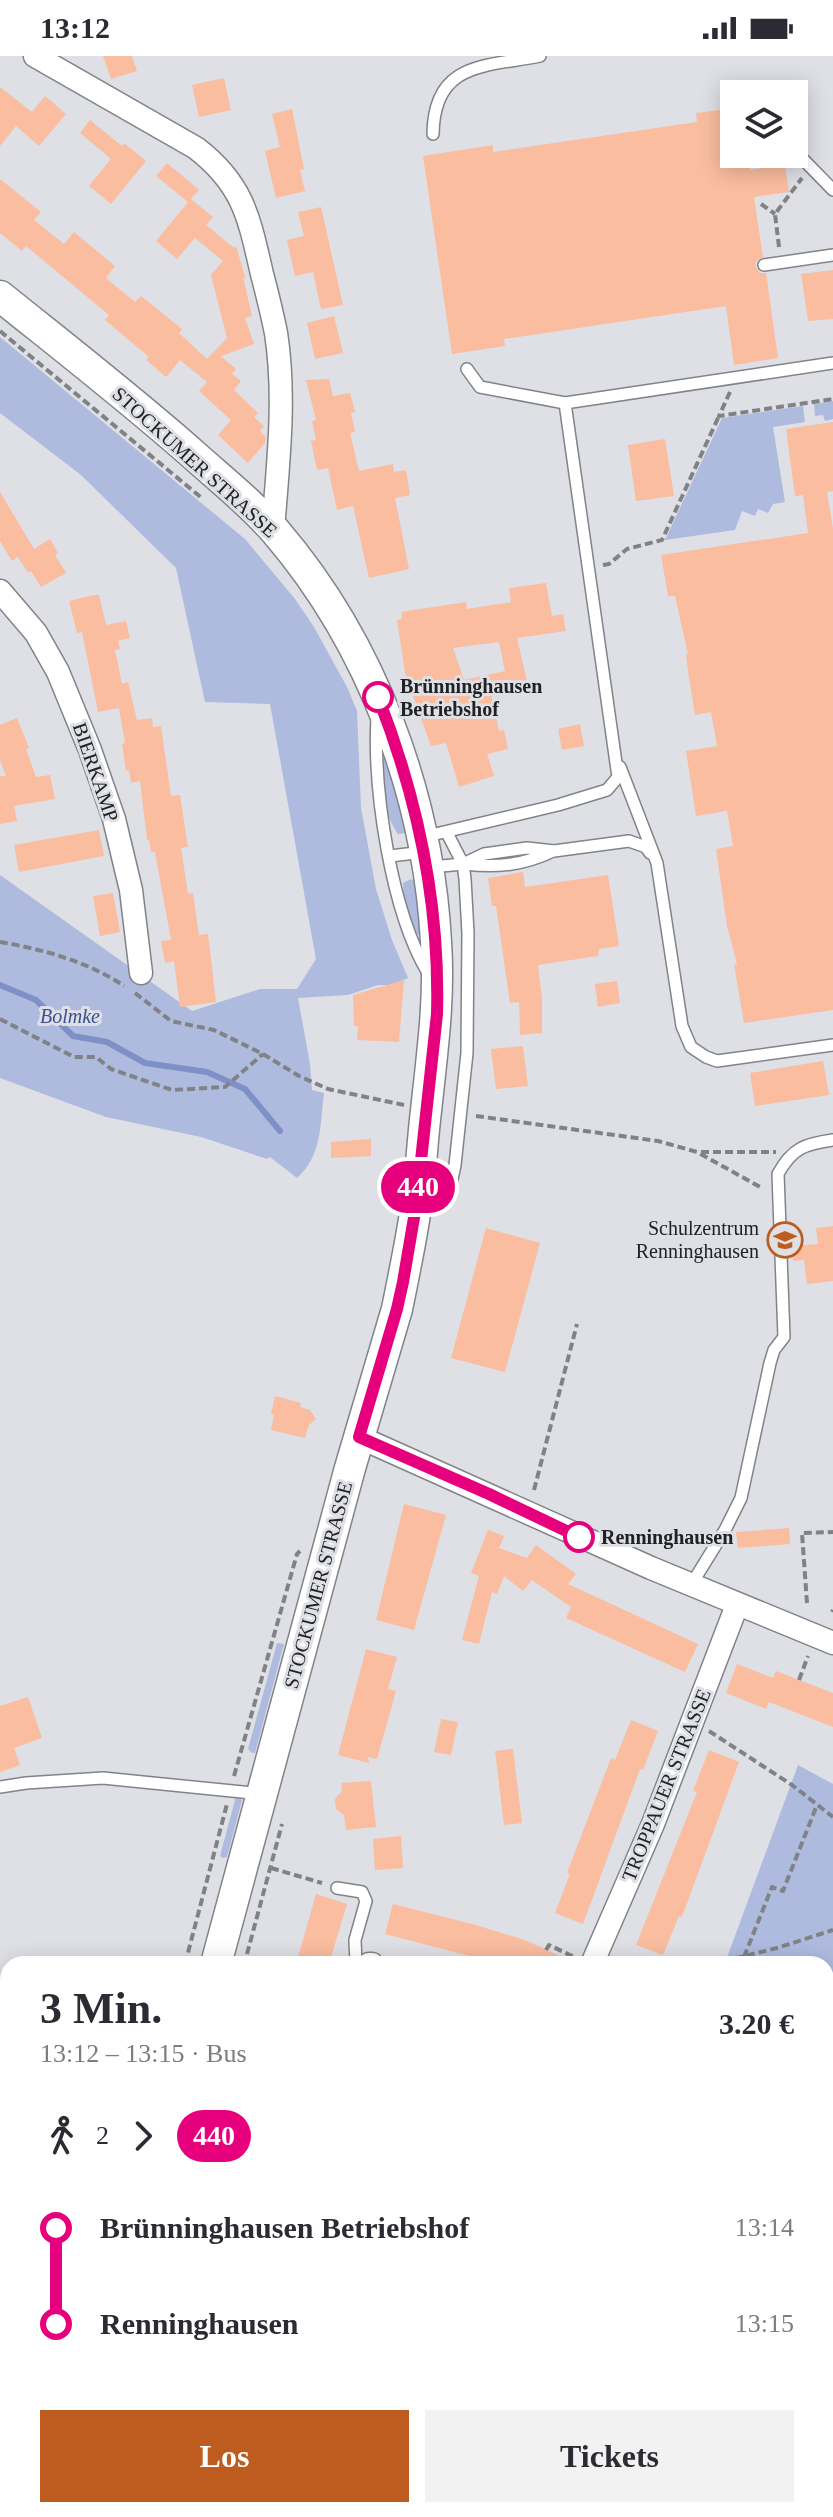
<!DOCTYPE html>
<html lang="de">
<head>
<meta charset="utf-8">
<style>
	:root { --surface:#fff; --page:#f2f2f3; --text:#2b2b33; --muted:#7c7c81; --accent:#be5c1f }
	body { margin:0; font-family:"Times New Roman",serif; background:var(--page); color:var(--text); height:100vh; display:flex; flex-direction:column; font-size:30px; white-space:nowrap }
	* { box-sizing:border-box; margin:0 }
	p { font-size:26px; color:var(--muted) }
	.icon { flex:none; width:44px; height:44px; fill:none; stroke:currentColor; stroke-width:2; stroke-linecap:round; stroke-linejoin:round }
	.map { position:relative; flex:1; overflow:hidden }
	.side { position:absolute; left:0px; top:1900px; width:834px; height:562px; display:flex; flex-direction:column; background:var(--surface); border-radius:24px 24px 0 0; box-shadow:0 4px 20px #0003 }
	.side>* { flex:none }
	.badge { padding:0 16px; border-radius:26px; font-size:28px; line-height:52px }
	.fabs { position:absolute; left:720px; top:24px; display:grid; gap:16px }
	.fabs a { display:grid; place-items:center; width:88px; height:88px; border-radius:0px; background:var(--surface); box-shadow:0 4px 20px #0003; font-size:40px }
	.map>.badge { position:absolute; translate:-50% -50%; box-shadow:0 0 0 4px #fff }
	.legs { display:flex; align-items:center; gap:12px; height:88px; padding:0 40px; font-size:26px }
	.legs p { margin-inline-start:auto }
	.overview { display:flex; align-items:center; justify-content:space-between; height:136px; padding:0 40px }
	h1 { font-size:44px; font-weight:700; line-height:60px }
	.button { display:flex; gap:16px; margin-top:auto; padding:16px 40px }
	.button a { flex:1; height:92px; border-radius:0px; background:var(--accent); color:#fff; font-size:32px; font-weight:700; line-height:92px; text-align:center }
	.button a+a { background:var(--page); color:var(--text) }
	ul { padding:0 40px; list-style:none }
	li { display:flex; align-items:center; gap:28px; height:96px; font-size:30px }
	li i { display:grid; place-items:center; width:12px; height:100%; margin:0 10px; background:currentColor }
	li i::after { content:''; width:20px; height:20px; margin:-10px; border:6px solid; border-radius:50%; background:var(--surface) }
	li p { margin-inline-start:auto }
	li:first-child i { background:linear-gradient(#0000 50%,currentColor 0) }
	li:last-child i { background:linear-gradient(currentColor 50%,#0000 0) }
	.status { display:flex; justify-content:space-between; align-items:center; height:56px; padding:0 40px; background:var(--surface); direction:ltr }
	.status svg { height:22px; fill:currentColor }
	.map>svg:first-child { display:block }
	.green { fill:#aebbdf }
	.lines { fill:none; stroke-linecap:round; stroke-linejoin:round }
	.stream { stroke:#7e90c5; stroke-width:6 }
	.building { fill:#fabd9f; fill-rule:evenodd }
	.service-casing { stroke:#818389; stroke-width:14 }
	.minor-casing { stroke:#818389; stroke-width:25 }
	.secondary-casing { stroke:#818389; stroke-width:33 }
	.path { stroke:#818286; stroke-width:4; stroke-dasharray:8 4; stroke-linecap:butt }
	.service { stroke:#fff; stroke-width:11 }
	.minor { stroke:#fff; stroke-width:22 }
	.secondary { stroke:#fff; stroke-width:30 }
	.line-1-casing { stroke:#fff; stroke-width:18 }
	.line-1 { stroke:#e6007e; stroke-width:12 }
	.stop-1-dot { fill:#fff; stroke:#e6007e; stroke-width:4 }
	.labels { text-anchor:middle; stroke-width:6; stroke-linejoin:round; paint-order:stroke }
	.street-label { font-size:20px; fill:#212224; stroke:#dee0e6 }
	.stop-label { font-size:20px; font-weight:bold; fill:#212224; stroke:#dee0e6; text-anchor:start }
	.park-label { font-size:20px; font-style:italic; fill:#3b4e91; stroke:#dee0e6 }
	.poi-label { font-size:20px; fill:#212224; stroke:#dee0e6; text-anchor:end }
</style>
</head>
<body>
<div class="status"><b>13:12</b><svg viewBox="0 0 49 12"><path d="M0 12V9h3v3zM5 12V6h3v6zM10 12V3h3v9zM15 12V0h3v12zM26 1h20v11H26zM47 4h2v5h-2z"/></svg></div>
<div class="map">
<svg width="833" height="2461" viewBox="0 0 833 2461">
	<rect width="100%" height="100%" fill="#dee0e6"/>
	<!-- green -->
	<g class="green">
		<path d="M0,281L245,483L295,543L314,571L347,631L357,655L361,752L376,833L392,884L408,922L391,929H378L348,939L298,942L310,1008L312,1034L324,1037C320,1069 322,1100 297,1122L270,1101L267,1103L201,1081L106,1061L0,1022V819L192,955L260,933H297L316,903L270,648L205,646L176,512L81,419L0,357Z"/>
		<path d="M833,345V363L825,365L823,359L815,360L814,348Z"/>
		<path d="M803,350L805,366L773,371L785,446L773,448L768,457L758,453L755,460L742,455L735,474L665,484L722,362Z"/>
		<path d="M384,703H389L407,777L398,778C383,757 383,730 382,705Z"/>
		<path d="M411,823L417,827L420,880C406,871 404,843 403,827Z"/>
		<path d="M277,1587L284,1588L255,1697H252L248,1693Z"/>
		<path d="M798,1709L833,1728V2017L826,2023V1908L725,1907Z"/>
		<path d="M236,1740L242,1744L227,1801L223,1802L220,1800Z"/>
	</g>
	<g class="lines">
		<!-- stream -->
		<path class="stream" d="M0,929L36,944L73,980L107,986L145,1007L207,1016L245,1033L280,1075"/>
	</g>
	<!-- building -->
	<g class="building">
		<path d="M103,0H132L137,15L111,23Z"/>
		<path d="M224,22L231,54L199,61L192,29Z"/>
		<path d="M0,31L32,56L45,40L66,58L39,90L16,70L0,90Z"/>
		<path d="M734,52V98H748L750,114L785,109L789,136L754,141L763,201L756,205V211L760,217H766L778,302L734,309L726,250L504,283L505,290L452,298L423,100L493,89V96L697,66L696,57Z"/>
		<path d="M292,53L304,113L300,114L305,135L276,142L265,95L280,91L272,58Z"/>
		<path d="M90,64L122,90L124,87L146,105L111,148L89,130L111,103L80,77Z"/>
		<path d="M167,107L199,134L191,143L213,161L206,169L234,192L236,190L246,224L243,221L252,260L245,262L254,288L221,300L236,313L232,318L241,325L234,334L258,357L254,361L264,370L260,375L266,381L265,387L248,407L218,379L231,364L199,335L207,326L180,304L166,321L146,304L149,301L105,264L109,259L26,190L22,195L0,177V123L41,156L34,164L64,188L74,176L115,210L106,222L135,246L141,240L182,273L179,277L207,303L227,282L211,219L223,205L195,182L177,203L156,185L188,146L156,120Z"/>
		<path d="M321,151L343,249L321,253L313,216L295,220L287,184L304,180L298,156Z"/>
		<path d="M833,214V263L808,265L801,218Z"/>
		<path d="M334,260L343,297L315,303L307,267Z"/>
		<path d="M329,323L333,340L350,337L355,356L351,357L355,376L350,377L359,415L393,408L394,416L406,414L410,439L395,442L409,513L369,522L353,450L337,454L328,412L317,414L311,385L316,384L312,365L316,364L306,324Z"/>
		<path d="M833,366V435L827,436L833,473V954L744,967L734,909L737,908L727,870L716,793L733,790L727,755L696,760L686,695L717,690L711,656L695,659L688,615L686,598H688L675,540H668L661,499L808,477L803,439L795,440L786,373Z"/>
		<path d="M665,383L674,440L636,445L628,389Z"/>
		<path d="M0,436L34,493L50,483L58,497L55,499L66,517L41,531L31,515L28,517L18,501L12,505L0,485Z"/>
		<path d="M546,527L552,560L563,558L566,575L517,582L528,630L491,638L499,675L504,674L508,693L487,698L494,720L459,731L446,687L431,690L405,617L397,564L402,563L401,556L466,546L467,553L511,546L509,532ZM499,586L505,615L464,624L453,592Z"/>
		<path d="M94,539H99L106,569L126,565L130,582L118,585L120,593L115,594L122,628L128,626L137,664L152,662L153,671L161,670L171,740L180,739L188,791L181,792L188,838L193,837L199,879L208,878L216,946L180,951L174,905L165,907L161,885L171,884L155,796H151L149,784H147L140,725L131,727L129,714L126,715L122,688L125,687L119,652L98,656L82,576L77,577L69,545Z"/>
		<path d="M17,662L29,692L26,693L36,721L50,719L55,743L14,750L17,765L0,768V720H6L0,704V669Z"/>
		<path d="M580,668L584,690L562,694L558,673Z"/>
		<path d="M99,774L104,800L19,816L14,789Z"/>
		<path d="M523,816L525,831L608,819L619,890L599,893L598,900L538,909L542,943V977L520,979L519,946L510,947L496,850H492L488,822Z"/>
		<path d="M113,837L120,876L100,880L93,840Z"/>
		<path d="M404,924L399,986L357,984L358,970H354L353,939Z"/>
		<path d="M617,925L620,947L598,951L595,928Z"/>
		<path d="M523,990L528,1030L496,1033L491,993Z"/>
		<path d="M823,1005L829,1039L755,1050L750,1017Z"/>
		<path d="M371,1083V1100L331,1102V1086Z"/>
		<path d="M833,1170V1225L807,1228L804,1204L793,1205L792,1190L818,1188L816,1172Z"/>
		<path d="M486,1172L540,1187L505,1316L451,1302Z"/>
		<path d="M275,1340L301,1347L300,1351L310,1354L316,1363L309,1369L305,1382L271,1374L274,1359L271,1358Z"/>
		<path d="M404,1448L446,1459L414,1574L376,1564Z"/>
		<path d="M789,1472L790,1488L738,1492L736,1476Z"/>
		<path d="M488,1474L504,1480L499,1492L527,1502L536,1489L576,1518L568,1528L698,1588L685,1616L566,1562L571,1551L532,1524L523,1535L504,1520L497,1538L492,1536L479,1588L462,1584L479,1520L471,1517Z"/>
		<path d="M366,1593L397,1601L388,1633L396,1635L377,1703L368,1701L369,1707L338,1699Z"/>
		<path d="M737,1608L773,1622L776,1615L833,1637V1671L769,1646L766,1653L726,1637Z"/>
		<path d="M28,1641L42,1682L14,1692L20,1709L0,1716V1650Z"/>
		<path d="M441,1663L458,1666L451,1699L434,1696Z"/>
		<path d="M631,1664L658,1675L643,1714L640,1713L583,1868L555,1857L570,1818L567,1817L611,1702L615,1704Z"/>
		<path d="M513,1693L522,1767L504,1769L495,1695Z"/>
		<path d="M709,1694L739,1706L682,1861L679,1860L663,1899L636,1889L697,1736L693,1735Z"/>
		<path d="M371,1725L376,1771L346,1774L344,1759L336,1753L335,1743L342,1735L341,1727Z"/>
		<path d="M401,1780L403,1812L375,1814L373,1783Z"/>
		<path d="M316,1838L347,1848L329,1908H296Z"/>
		<path d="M393,1848L472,1868L525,1884L577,1908H500L385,1878Z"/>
	</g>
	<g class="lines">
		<defs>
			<g id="service">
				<path d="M433,78C434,6 484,11 540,0"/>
				<path d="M794,94L833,134"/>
				<path d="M764,209L833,199"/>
				<path d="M467,313L480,331L565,347"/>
				<path d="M377,662C373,734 391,855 428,917"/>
				<path d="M620,711L657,807L682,970L691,991L706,1001L717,1005L833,989"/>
				<path d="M423,781L558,749L607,734L618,721L565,347L833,307"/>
				<path d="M390,800L424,796"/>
				<path d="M465,808C497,812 524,809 553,795"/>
				<path d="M431,811L463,808L484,798L527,792L554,795L629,785L646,791L650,797"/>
				<path d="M417,1150L440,1144L449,1137L455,1109L467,997L468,877L465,823L463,808L447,777"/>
				<path d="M691,1529L725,1474L741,1442L770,1307L774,1294L784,1281L778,1118C792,1092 805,1088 833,1084"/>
				<path d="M0,1731L26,1727L103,1722L262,1738"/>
				<path d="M337,1832L362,1836L366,1845L355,1884L356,1908"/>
			</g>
			<g id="minor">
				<path d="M35,0L196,92C244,129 249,162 262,218C267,237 272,257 276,277C286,341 278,409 273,473"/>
				<path d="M0,535L36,577L58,616L90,694L114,763L131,834L141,917"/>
				<path d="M359,1381L651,1512L833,1587"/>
				<path d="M369,1908H372"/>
				<path d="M592,1908L653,1768L737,1549"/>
				<path d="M826,2180L833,2175"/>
				<path d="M211,2454L218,2461"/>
				<path d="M415,2461L426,2454"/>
			</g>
			<g id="secondary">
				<path d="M0,240C66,293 133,345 196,401C223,425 252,448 276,476C372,588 428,739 436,886C440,943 432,998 426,1055C422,1087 421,1120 416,1151C411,1185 404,1219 397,1253L350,1412L216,1908"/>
				<path d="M826,2389L833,2384"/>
				<path d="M0,2433L8,2421"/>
				<path d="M721,2461L731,2454"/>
			</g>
		</defs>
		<!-- service casing -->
		<use href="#service" class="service-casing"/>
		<!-- minor casing -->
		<use href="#minor" class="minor-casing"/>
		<!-- secondary casing -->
		<use href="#secondary" class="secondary-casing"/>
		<!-- path -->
		<g class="path">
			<path d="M761,148L775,158"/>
			<path d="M779,191L775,158L802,122"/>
			<path d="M0,275L203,443"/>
			<path d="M730,336L719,360L833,343"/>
			<path d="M603,509L609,508L627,493L662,484L719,360"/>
			<path d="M0,886C42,893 89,906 124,930"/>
			<path d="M135,937L171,965L214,974L263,998L299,1020L328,1033L404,1049"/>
			<path d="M0,963L74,1001H96L111,1013L172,1034L225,1031L263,998"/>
			<path d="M476,1060L658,1085L697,1096L762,1132"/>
			<path d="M701,1096H776"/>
			<path d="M534,1434L577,1268"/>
			<path d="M807,1547L802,1477L833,1476"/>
			<path d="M832,1556L833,1554"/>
			<path d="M799,1624L808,1600"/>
			<path d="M709,1675L792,1729L833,1761"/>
			<path d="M234,1720L297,1498L300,1495"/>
			<path d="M271,1812L322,1827"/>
			<path d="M546,1894L549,1889L574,1901"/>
			<path d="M247,1898L282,1768"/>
			<path d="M744,1901L772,1831L783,1835L817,1749"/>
			<path d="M185,1908L227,1748"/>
			<path d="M712,1908L777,1892L833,1874"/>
			<path d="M0,2383L8,2371"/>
			<path d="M330,2457L333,2461"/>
			<path d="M451,2457L454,2461"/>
			<path d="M14,2461L19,2454"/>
		</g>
		<!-- service -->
		<use href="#service" class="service"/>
		<!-- minor -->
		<use href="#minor" class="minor"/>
		<!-- secondary -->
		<use href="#secondary" class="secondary"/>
	</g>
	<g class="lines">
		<defs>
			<path id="line-1" d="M378,641C418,743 440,848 437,958L416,1150L403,1226L397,1253L359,1381L489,1438L579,1481"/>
		</defs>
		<!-- line-1 casing -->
		<use href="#line-1" class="line-1-casing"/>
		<!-- line-1 -->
		<use href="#line-1" class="line-1"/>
	</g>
	<!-- icons -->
	<defs>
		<symbol id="school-ring" viewBox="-11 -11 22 22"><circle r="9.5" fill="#dee0e6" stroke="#be5c1f" stroke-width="1.5"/><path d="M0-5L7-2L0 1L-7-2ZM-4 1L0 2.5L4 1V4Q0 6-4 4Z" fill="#be5c1f"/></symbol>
	</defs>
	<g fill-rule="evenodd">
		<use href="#school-ring" x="765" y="1164" width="40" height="40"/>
	</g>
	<!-- markers -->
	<g class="stop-1-dot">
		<circle cx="378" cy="641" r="14"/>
		<circle cx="579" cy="1481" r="14"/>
	</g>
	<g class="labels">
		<!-- street labels -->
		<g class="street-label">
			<text transform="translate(195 406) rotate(42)" y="7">STOCKUMER STRASSE</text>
			<text transform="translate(96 716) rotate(71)" y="7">BIERKAMP</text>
			<text transform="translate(318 1529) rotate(-75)" y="7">STOCKUMER STRASSE</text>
			<text transform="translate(666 1729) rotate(-68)" y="7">TROPPAUER STRASSE</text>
		</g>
		<!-- stop labels -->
		<g class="stop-label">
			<text x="400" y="637">Brünninghausen<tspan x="400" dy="23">Betriebshof</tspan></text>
			<text x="601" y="1488">Renninghausen</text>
		</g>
		<!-- park labels -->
		<g class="park-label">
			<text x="70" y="967">Bolmke</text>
		</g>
		<!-- poi labels -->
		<g class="poi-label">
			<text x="759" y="1179">Schulzentrum<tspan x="759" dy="23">Renninghausen</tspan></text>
		</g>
	</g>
</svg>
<div class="fabs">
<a><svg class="icon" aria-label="layers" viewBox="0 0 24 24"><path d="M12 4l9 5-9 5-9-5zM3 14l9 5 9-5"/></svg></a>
</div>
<b class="badge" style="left:418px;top:1131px;background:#e6007e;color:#fff">440</b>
<section class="side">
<div class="overview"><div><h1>3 Min.</h1><p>13:12 – 13:15 · Bus</p></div><b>3.20 €</b></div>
<div class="legs"><svg class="icon" aria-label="walk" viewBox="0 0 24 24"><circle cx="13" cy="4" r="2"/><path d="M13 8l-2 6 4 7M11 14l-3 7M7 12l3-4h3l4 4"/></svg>2<svg class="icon" aria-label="forward" viewBox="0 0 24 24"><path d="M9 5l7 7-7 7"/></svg><b class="badge" style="background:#e6007e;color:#fff">440</b></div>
<ul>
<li><i style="color:#e6007e"></i><b>Brünninghausen Betriebshof</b><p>13:14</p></li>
<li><i style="color:#e6007e"></i><b>Renninghausen</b><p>13:15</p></li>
</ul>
<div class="button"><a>Los</a><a>Tickets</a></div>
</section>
</div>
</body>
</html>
